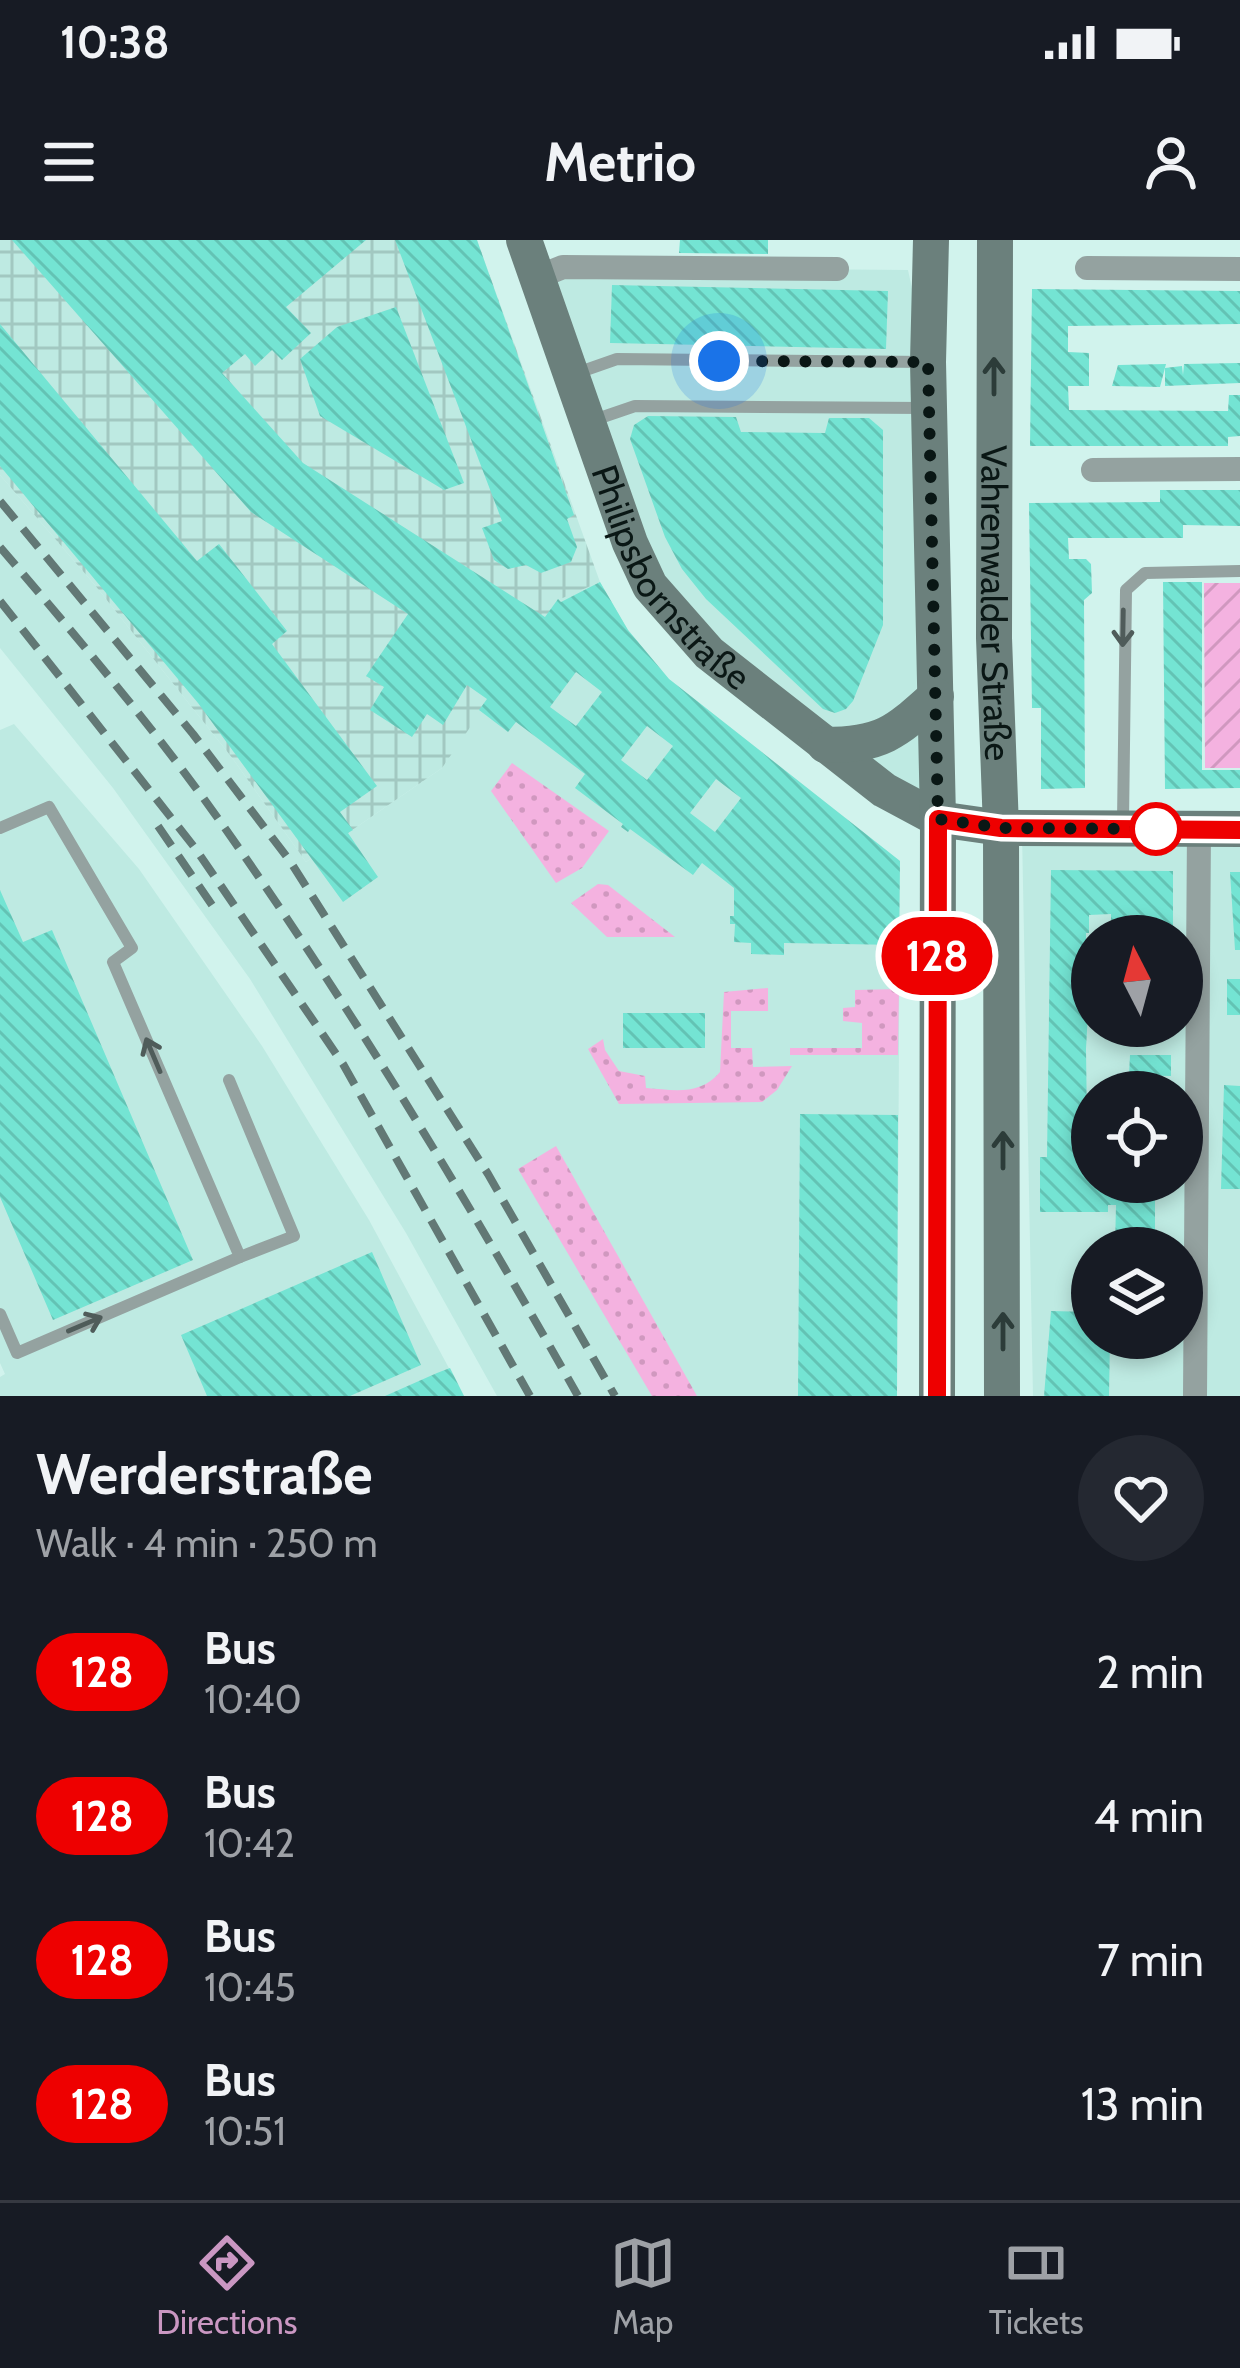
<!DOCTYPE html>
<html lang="en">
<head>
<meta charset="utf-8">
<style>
	:root { --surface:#171b24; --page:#242831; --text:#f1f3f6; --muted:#9ea1a6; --line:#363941; --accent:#ca97c2 }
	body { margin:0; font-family:Cabin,sans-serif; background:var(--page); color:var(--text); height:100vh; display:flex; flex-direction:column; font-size:45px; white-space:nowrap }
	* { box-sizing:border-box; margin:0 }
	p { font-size:39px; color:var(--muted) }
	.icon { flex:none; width:66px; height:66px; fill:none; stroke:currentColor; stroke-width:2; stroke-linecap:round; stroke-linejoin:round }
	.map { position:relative; height:1156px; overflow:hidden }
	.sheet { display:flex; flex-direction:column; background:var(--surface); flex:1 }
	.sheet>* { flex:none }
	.badge { padding:0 24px; border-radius:39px; font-size:42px; line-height:78px }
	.needle { width:78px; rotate:354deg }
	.tools { position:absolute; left:1071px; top:675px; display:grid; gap:24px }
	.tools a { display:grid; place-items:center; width:132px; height:132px; border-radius:50%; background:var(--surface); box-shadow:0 6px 18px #0003; font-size:60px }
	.you { position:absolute; width:60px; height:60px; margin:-30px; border:9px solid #fff; border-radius:50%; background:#1a73e8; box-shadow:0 0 0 18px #1a73e833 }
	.map>.badge { position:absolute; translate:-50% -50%; box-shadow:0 0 0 6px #fff }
	.round { display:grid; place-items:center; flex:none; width:126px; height:126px; border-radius:63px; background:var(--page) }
	.overview { display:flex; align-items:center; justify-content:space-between; height:204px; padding:0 36px }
	h1 { font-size:57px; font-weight:700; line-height:90px }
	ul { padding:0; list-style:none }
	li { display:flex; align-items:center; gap:36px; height:144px; padding:0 36px }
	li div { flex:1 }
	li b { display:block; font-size:45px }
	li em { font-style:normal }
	li .badge { min-width:132px; font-weight:700; text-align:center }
	.status { display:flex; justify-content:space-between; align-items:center; height:84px; padding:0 60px; background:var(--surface); direction:ltr }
	.status svg { height:33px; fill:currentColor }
	header { display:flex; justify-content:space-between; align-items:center; height:156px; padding:0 36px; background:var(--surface); font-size:54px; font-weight:700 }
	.tab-bar { display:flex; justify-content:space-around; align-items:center; height:168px; border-top:3px solid var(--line); background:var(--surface); font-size:33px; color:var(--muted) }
	.tab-bar a { display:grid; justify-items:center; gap:6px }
	.tab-bar .on { color:var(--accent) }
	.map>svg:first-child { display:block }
	.built { fill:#beeae2; fill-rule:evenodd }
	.industrial { fill:url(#industrial-grid) }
	.grass { fill:url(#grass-dots) }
	.garden { fill:url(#garden-furrows) }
	.building { fill:url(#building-back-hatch); fill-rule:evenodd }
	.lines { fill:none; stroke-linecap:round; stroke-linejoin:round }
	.lane { stroke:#94a2a0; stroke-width:12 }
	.street { stroke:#94a2a0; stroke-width:24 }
	.secondary { stroke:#6b807c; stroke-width:36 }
	.rail { stroke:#627875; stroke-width:8; stroke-dasharray:24 12; stroke-linecap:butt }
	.oneway { stroke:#2c3c39 }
	.oneway2 { stroke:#4f5c5a }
	.line-casing { stroke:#fff; stroke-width:27 }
	.line { stroke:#e00; stroke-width:18 }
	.walk { stroke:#0a1715; stroke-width:12; stroke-dasharray:0 21.6 }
	.stop-dot { fill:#fff; stroke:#e00; stroke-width:6 }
	.labels { text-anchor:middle; stroke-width:9; stroke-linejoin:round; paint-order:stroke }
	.street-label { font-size:36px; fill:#0a1715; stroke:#d1f3ed }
</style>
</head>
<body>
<div class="status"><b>10:38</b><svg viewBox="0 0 49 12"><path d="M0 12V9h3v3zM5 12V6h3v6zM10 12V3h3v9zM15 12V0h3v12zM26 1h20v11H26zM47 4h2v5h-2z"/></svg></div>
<header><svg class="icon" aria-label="menu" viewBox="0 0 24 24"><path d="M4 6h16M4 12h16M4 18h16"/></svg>Metrio<svg class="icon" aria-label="person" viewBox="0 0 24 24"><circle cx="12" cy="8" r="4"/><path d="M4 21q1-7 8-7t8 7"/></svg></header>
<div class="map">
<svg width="1240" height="1156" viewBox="0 0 1240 1156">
	<defs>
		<pattern id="industrial-grid" width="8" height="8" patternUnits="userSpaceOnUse" patternTransform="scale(3)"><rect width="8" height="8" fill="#beeae2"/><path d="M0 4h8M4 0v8" fill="none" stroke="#a2c8c1"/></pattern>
		<pattern id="grass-dots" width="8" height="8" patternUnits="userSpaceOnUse" patternTransform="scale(3)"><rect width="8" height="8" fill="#f4b2e0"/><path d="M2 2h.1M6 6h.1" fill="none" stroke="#d098bf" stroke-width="1.8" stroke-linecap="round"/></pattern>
		<pattern id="garden-furrows" width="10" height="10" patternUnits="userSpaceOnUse" patternTransform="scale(3)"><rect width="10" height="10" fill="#f4b2e0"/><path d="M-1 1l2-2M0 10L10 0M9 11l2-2" fill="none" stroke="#d098bf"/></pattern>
		<pattern id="building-back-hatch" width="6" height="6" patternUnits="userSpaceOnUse" patternTransform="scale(3)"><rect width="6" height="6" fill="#74e4d3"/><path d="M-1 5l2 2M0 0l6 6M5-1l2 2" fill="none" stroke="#63c3b4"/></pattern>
	</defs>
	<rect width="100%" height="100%" fill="#d1f3ed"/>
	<!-- built -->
	<g class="built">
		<path d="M563,27L908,30L928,122L938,579L683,388L538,37Z"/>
		<path d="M0,235L94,344L233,519L306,622L442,528L540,378L558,359L600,342L628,390L669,439L900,621L897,1156H497L406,993L250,739L113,548L0,408Z"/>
		<path d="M14,484L139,629L262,806L369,980L464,1156H0V1137L5,1134L0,1123V490Z"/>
		<path d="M1240,589V1156H1033L1022,593ZM1092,696H1182V786H1092ZM1092,852H1182V942H1092ZM1092,1008H1182V1098H1092Z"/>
	</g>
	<!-- industrial -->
	<path class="industrial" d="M0,0H477L600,342L558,360L442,528L306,622L233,519L94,344L0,235Z"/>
	<!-- grass -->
	<g class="grass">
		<path d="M512,523L609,591L582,628L556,643L491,551Z"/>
		<path d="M598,644L608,645L675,697H607L571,663Z"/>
		<path d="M768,748V771H731V808H752L753,827L792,826L777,850L762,862L619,864L588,809L603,799L605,810L619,831L645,836L646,848C674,850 700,856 720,832L724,752Z"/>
		<path d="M899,749L898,815H790V808H862V783L843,781V768L855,767V750Z"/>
		<path d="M556,906L697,1156H652L518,929Z"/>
	</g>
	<!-- garden -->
	<path class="garden" d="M1204,343H1240V528H1205Z"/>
	<!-- building -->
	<g class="building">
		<path d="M12,0H366L286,67L311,93L282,120L272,110L255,126L245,114L222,133L303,223L545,377L558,359L561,362L600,342L628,390L669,439L900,621L899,705L784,703V715L751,714V703L734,702L735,684H730V676H734V648L702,623L693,635L630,589L628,592L621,587L623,584L575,548L585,534L516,482L508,492L479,470L487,459L467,445L443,485L427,474L412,497L370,470L384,447L366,436L408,374L251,272ZM576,432L602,452L576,486L550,467ZM647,486L673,506L647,540L621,520ZM716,539L741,558L715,592L690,573Z"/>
		<path d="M395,0H477L574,275L567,279L577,307L571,322L541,333L526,325L508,329L494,320L482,288L502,281Z"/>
		<path d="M680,0H768V14L679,13Z"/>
		<path d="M612,45L888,51L886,109L610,103Z"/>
		<path d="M1032,49L1240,51V84L1068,86V112L1089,113V146H1068L1069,170L1228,171L1229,155H1240V196L1228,197V206H1030Z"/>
		<path d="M396,67L464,243L444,250L320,176L300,119L337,87Z"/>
		<path d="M0,84L197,321L219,304L287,391L272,404L377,546L340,572L353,590L348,593L378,637L343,662L198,463L0,226Z"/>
		<path d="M1240,123V143L1165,146V128L1182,126L1183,135L1184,124Z"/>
		<path d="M1166,124L1160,147L1112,146L1118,125Z"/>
		<path d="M648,176L736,177L741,192L825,193L829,178H869L883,190V385L853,461L846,469L835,473L823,469L706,359L682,329L665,297L630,199L634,185Z"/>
		<path d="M1160,250H1240V286L1183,285V298H1068L1069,319H1086L1091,324L1092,353L1084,360L1085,548L1041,549V468H1032L1029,263L1160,262Z"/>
		<path d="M1163,342H1202V530H1240V548L1165,549Z"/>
		<path d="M1051,630L1173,631V687L1137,686V675H1129V680H1111V674L1089,675V693H1086V700H1092L1086,809L1087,883H1092L1089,941L1155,942V1008H1115L1116,965H1108V972H1040V917H1047Z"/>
		<path d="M1230,632H1240V710H1235Z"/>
		<path d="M0,650L23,702L52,690L193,1020L53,1080L0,957Z"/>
		<rect x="1227" y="739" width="13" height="36"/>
		<rect x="623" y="773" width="82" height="35"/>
		<path d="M1130,815H1171V836L1129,835Z"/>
		<path d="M1224,845L1240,846V949H1221Z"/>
		<path d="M800,874L898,875L897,1156H798Z"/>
		<path d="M372,1012L421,1125L350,1156H207L181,1095Z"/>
		<path d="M1051,1071L1092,1072V1098H1110L1109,1156H1044Z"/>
		<path d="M450,1128L464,1156H385L437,1133Z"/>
	</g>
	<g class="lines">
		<!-- lane -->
		<g class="lane">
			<path d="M577,133L617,119L927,122"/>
			<path d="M594,180L635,166L925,168"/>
			<path d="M1123,582L1126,350L1145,333L1240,331"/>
			<path d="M0,588L49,567L132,708L113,722L240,1017L17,1113L0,1074"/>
			<path d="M229,840L294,996L240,1017"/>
		</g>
		<!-- street -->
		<g class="street">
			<path d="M1087,28L1240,29"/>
			<path d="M538,37L563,27L837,29"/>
			<path d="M1093,230L1240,229"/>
			<path d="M1195,1156L1199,589"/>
		</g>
		<!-- secondary -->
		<g class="secondary">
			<path id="s1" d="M524,0L630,303L650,346L709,413L884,550L938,579L1001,588L1240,589"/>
			<path d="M931,0L928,122L938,579L937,1156"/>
			<path id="s2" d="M995,0L994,398L1001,588L1002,1156"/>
			<path d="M825,505C882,505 895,493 936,456"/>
		</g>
		<!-- rail -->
		<g class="rail">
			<path d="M0,261L193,494L290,621L488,934L615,1156"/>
			<path d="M0,307C76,396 154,488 222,584C351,767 468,961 578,1156"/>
			<path d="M0,361L195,608L343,824L530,1156"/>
			<path d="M158,586L212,665"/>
		</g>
	</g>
	<!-- one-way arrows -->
	<defs><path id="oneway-shaft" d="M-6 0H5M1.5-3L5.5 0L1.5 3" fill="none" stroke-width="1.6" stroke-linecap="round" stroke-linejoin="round" transform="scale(3)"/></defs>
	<g class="oneway">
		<use href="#oneway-shaft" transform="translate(994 136) rotate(-90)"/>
		<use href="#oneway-shaft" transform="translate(1003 910) rotate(-90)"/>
		<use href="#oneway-shaft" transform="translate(1003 1091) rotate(-90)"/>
	</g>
	<g class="oneway2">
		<use href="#oneway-shaft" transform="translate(1123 388) rotate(91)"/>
		<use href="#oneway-shaft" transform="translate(153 815) rotate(-113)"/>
		<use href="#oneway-shaft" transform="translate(85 1084) rotate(-23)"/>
	</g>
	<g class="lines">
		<defs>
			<path id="line" d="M937,1156L938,579L1001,588L1240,590"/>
		</defs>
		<!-- line casing -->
		<use href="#line" class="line-casing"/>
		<!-- line -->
		<use href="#line" class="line"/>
		<!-- walk -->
		<path class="walk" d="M719,121L928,122L938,579L1001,588L1156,589"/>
	</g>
	<!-- markers -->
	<circle class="stop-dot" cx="1156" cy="589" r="24"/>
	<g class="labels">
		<!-- street labels -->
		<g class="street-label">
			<text dy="13" stroke="none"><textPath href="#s1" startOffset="372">Philipsbornstraße</textPath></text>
			<text dy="13" stroke="none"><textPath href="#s2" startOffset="363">Vahrenwalder Straße</textPath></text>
		</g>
	</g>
</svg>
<div class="tools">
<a><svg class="needle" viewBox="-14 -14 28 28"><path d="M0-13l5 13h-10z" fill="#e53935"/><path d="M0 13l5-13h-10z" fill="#9ea1a6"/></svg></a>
<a><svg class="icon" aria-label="locate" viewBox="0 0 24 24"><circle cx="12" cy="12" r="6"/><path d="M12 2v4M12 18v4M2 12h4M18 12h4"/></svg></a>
<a><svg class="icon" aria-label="layers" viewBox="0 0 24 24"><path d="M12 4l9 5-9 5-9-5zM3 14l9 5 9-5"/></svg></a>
</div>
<div class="you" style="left:719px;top:121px"></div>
<b class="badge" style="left:937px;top:716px;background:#e00;color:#fff">128</b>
</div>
<section class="sheet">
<div class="overview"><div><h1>Werderstraße</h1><p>Walk · 4 min · 250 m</p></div><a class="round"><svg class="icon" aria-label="heart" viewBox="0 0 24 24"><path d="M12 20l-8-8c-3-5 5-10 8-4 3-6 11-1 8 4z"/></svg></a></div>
<ul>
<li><span class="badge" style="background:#e00;color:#fff">128</span><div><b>Bus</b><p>10:40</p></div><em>2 min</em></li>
<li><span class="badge" style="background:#e00;color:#fff">128</span><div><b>Bus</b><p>10:42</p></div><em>4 min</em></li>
<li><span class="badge" style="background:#e00;color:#fff">128</span><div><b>Bus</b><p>10:45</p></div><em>7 min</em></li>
<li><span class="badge" style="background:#e00;color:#fff">128</span><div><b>Bus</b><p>10:51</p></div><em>13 min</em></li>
</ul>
</section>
<nav class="tab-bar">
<a class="on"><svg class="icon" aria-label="directions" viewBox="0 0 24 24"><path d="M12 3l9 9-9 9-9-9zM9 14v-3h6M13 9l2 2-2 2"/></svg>Directions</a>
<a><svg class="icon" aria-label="map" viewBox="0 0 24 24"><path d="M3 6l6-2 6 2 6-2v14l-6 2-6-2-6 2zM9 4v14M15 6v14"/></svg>Map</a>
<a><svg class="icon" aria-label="tickets" viewBox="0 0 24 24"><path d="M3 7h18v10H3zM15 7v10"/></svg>Tickets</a>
</nav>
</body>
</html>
